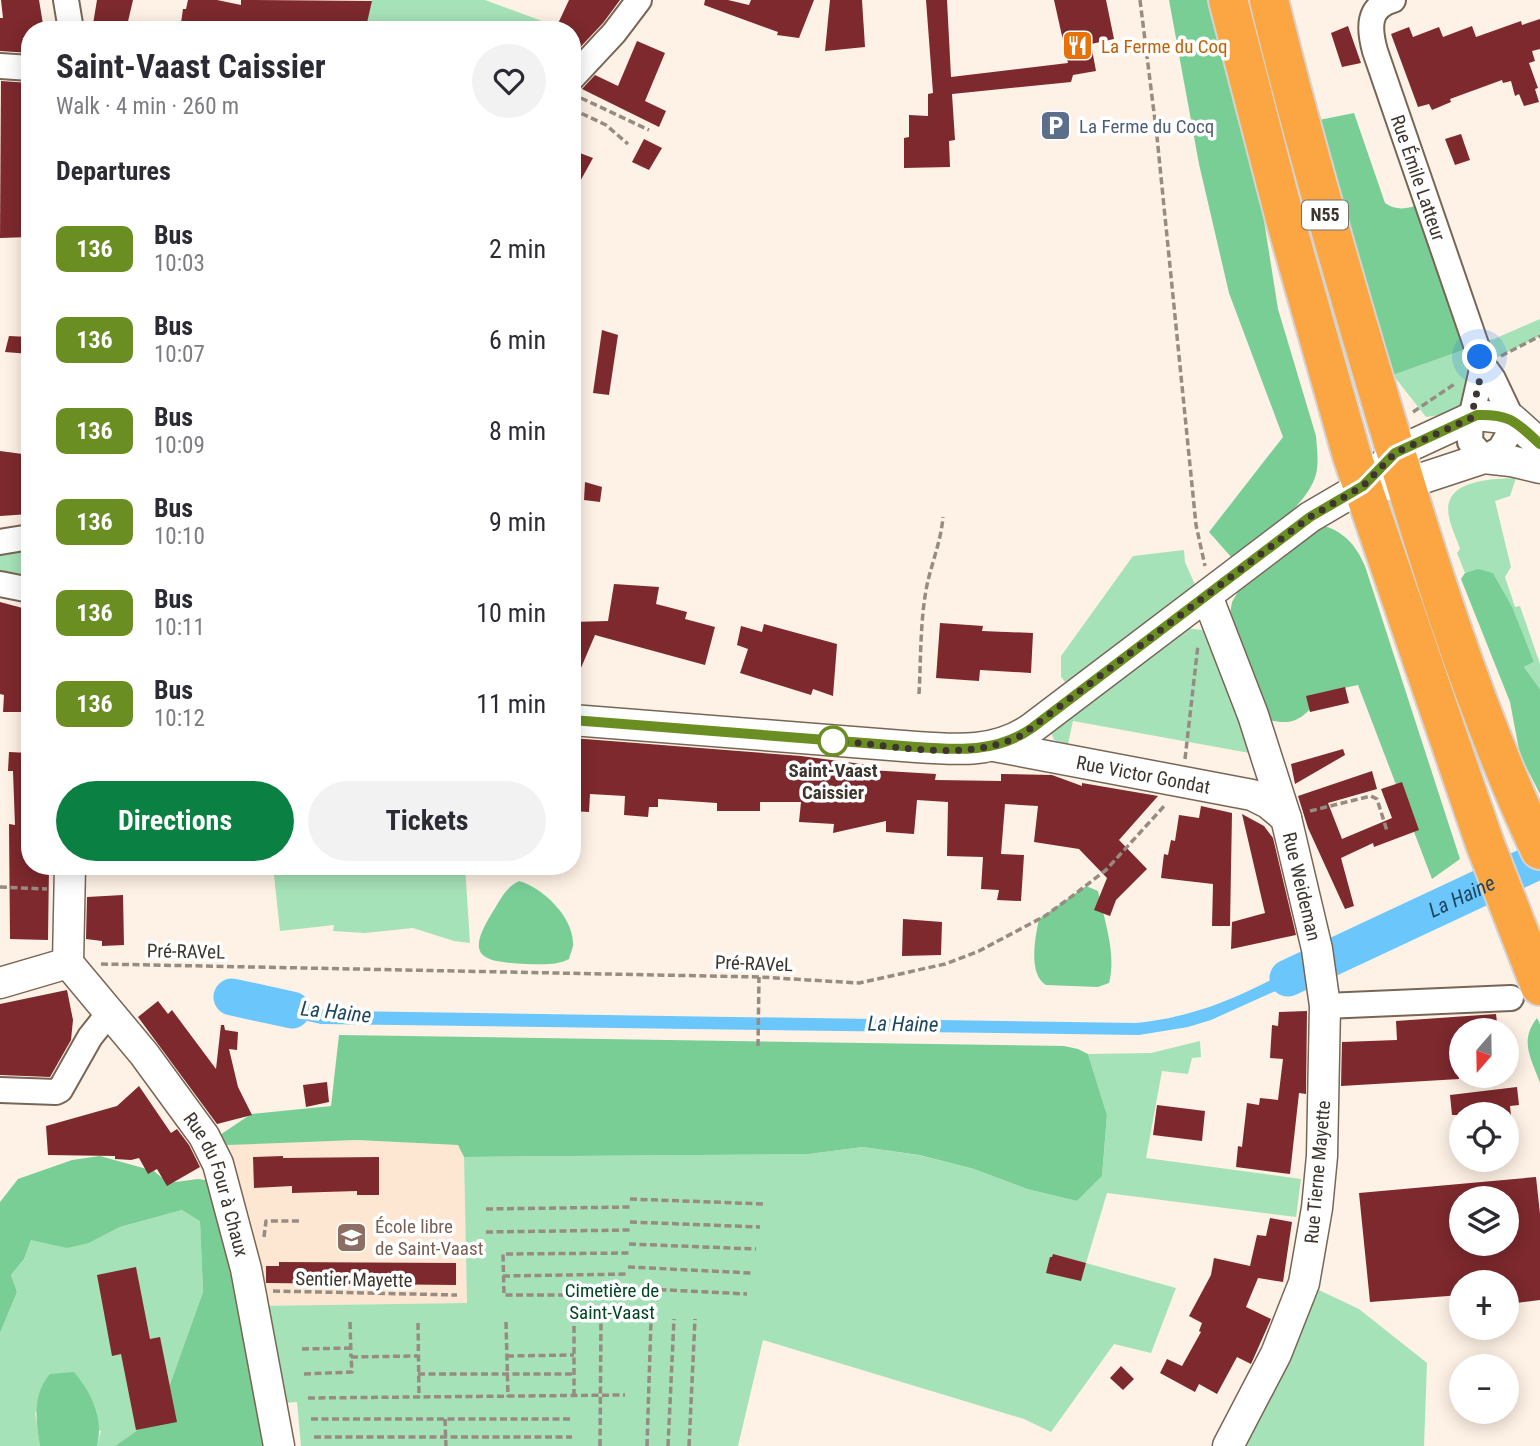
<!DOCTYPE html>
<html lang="en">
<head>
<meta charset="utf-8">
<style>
	:root { --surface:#fff; --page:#f2f2f3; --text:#2b2b33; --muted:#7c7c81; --accent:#0b8043 }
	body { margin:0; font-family:"Roboto Condensed",sans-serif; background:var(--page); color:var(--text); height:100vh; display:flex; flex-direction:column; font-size:26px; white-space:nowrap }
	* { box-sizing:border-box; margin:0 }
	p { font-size:23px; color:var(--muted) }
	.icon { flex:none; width:38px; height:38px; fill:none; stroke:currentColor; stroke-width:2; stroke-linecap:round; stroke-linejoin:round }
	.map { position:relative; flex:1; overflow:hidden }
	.sheet { position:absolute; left:21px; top:21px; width:560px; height:854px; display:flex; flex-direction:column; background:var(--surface); border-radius:28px; box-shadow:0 4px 18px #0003 }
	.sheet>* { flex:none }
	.badge { padding:0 14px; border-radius:10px; font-size:24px; line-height:46px }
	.needle { width:46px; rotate:200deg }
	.tools { position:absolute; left:1449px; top:1018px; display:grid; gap:14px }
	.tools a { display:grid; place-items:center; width:70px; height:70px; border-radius:50%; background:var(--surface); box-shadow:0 4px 18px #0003; font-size:35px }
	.you { position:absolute; width:35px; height:35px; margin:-18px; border:5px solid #fff; border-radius:50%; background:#1a73e8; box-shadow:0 0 0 10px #1a73e833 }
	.map>.badge { position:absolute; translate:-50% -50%; box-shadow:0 0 0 4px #fff }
	h2 { padding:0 35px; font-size:26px; line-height:63px }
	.round { display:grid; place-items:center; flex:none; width:74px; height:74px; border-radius:37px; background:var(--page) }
	.overview { display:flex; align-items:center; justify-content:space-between; height:119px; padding:0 35px }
	h1 { font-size:33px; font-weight:700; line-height:52px }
	.primary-button { display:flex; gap:14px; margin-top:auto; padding:14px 35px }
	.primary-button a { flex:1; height:80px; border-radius:42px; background:var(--accent); color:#fff; font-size:28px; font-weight:700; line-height:80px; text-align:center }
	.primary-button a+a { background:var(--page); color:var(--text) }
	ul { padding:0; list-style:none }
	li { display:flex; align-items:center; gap:21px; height:91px; padding:0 35px }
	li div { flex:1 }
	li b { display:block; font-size:26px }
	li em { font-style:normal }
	li .badge { min-width:77px; font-weight:700; text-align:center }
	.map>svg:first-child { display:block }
	.built { fill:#fde7d3 }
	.green { fill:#a6e2b8 }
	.forest { fill:#79ce96 }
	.water { fill:#6bc6fc }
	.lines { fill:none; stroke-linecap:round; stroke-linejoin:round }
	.river { stroke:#6bc6fc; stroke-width:37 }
	.building { fill:#7d292d; fill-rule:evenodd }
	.minor-casing { stroke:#786655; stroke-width:28 }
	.tertiary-casing { stroke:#786655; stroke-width:33 }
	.trunk-casing { stroke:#d5d3d1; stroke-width:42 }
	.path { stroke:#978c82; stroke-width:3.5; stroke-dasharray:7 3.5; stroke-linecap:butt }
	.minor { stroke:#fff; stroke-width:24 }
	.tertiary { stroke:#fff; stroke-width:30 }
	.trunk { stroke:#fba642; stroke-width:38 }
	.line-casing { stroke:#fff; stroke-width:16 }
	.line { stroke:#6b8e23; stroke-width:10 }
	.walk { stroke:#3e362e; stroke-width:7; stroke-dasharray:0 12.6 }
	.stop-dot { fill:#fff; stroke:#6b8e23; stroke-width:3.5 }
	.labels { text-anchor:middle; stroke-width:7; stroke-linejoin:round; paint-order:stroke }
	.shield { fill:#fff; stroke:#78726d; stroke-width:2 }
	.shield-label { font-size:18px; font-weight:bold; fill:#3e362e }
	.food-label { font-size:19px; fill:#c56008; stroke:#fff; text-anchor:start }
	.service-label { font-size:19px; fill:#4e5e75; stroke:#fff; text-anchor:start }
	.street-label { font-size:19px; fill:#3e362e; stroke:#fff }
	.stop-label { font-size:19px; font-weight:bold; fill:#3e362e; stroke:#fff }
	.education-label { font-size:19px; fill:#785e54; stroke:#fff; text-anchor:start }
	.park-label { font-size:19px; fill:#004522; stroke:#fff }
	.water-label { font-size:21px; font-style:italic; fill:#1f465c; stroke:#fff }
</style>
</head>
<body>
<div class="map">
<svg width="1540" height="1446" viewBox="0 0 1540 1446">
	<rect width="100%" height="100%" fill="#fef1e5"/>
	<!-- built -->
	<path class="built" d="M357,1140L458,1145L464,1157L467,1303L254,1306L209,1145Z"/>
	<!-- green -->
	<g class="green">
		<path d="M372,0H485L550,24L548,30H365Z"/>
		<path d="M1540,319V336L1490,361L1476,343L1494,339Z"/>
		<path d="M1466,349C1477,389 1471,413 1426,417L1393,375Z"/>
		<path d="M1516,478L1510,496L1495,501L1511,567L1505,577L1515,607L1520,606L1540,664V689L1524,667L1534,662L1511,607L1493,573L1478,570L1465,573L1457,553L1460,549C1457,539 1451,528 1449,517C1441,479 1493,479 1516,478Z"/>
		<path d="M30,543V584L0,579V548Z"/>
		<path d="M1184,550L1185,562L1196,587L1077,687L1066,683L1061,677V656L1133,556Z"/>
		<path d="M1186,628L1202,630L1211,636L1255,754L1073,721L1068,744L1054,740L1050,730Z"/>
		<path d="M273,866H465L470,943L454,941L413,928L365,933L333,931L334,925L280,931Z"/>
		<path d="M1200,1041L1201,1057L1192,1058L1188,1074L1162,1071L1146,1158L1301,1179L1296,1217L1107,1193L1086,1263L1176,1288L1151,1353L1114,1344L1051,1432L1024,1419L763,1340L738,1446H301L297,1402L271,1404L254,1306L467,1303L464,1157L809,1154L863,1147L918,1155L974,1169L1027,1189L1077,1201L1102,1176L1107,1115L1088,1054L1151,1053Z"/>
		<path d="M182,1210L200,1220L203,1292L159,1415L115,1446H97L101,1431L35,1412L40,1446H0V1333L17,1292L11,1275L24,1259L31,1240L89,1243L120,1227Z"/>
		<path d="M1304,1283L1359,1309L1427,1363L1424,1446H1228Z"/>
	</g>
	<!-- forest -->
	<g class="forest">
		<path d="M1169,0H1208L1262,208L1278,309L1316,436C1317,449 1319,462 1316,474C1308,507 1257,539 1232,558L1209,532L1283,437L1229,293L1199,164Z"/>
		<path d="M1354,113L1385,203C1399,213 1412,207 1427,202L1466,349L1393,375L1319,120Z"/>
		<path d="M1320,525C1343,530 1356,545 1365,566L1460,859L1432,879L1358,685L1321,693C1302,726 1287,727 1253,715L1229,620L1232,602L1242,585Z"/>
		<path d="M1478,569L1493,573L1512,607L1534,662L1524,667L1540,689V794L1520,755L1510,702L1461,579L1465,573Z"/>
		<path d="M519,881C543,888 572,916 573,942C574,947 570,954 569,959C556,966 541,964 526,964C483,962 464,958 492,913C500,900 505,888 519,881Z"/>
		<path d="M1086,886L1098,891C1104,919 1117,955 1109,983L1098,987L1046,985C1028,974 1035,938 1039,919Z"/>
		<path d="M1537,1018L1540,1024V1083C1531,1058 1519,1041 1537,1018Z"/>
		<path d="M339,1035L1064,1046L1078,1049L1088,1054L1107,1115L1102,1176L1077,1201L1027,1189L974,1169L919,1155L863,1147L809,1154L464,1157L458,1145L357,1140L227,1145L220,1135L251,1114L331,1106Z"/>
		<path d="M100,1156L154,1171L168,1183L198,1179L225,1183L279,1446H115L159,1415L203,1292L200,1221L182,1210L120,1227L89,1243L67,1248L31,1240L24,1259L11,1275L17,1292L0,1333V1202L18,1179L72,1160Z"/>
		<path d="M74,1372C92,1393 104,1420 97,1446H40C36,1420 32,1395 50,1374Z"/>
	</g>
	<!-- water -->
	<path class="water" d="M1305,963L1309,976L1211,1020L1188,1027L1139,1035L321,1024L241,1006L243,994L296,1006L341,1011L1136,1023C1204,1016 1245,993 1305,963Z"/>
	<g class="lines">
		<!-- river -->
		<g class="river">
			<path id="s1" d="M1288,978L1540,860"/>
			<path d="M232,997L292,1010"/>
		</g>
	</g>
	<!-- building -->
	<g class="building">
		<path d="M1,0H39L44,30H30V53L0,51V18H3Z"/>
		<path d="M97,0H133L126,30H92Z"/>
		<path d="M188,0H217L241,5V0L372,1L366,27L272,22L271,30H180L183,9H186Z"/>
		<path d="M569,0H620L603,23L572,56V30H555Z"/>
		<path d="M705,0H728L749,5L751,0H814L799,38L777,35L778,32L704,5Z"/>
		<path d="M830,0H862L865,47L825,51Z"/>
		<path d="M926,0H947L951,77L1068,63L1054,0H1106L1114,39L1091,44L1096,71L1073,75L1071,82L952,94L955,140L949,141L950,167L904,168V138L909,137V115L928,116V94L933,93Z"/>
		<path d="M1540,19V49L1532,51L1535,61L1529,63L1538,88L1535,89L1539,102L1524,106L1519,94L1515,96L1511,81L1503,83L1502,80L1450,99L1451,102L1432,110L1429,104L1418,107L1391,34L1409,27L1413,37L1439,27L1443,37L1472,26L1476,37L1521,21L1522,25Z"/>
		<path d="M1348,26L1361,63L1342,67L1331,33Z"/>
		<path d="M637,41L665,53L645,101L666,111L659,127L582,89L595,75L618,86Z"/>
		<path d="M1,81L30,83V237L0,238Z"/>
		<path d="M1461,134L1470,160L1455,165L1445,139Z"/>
		<path d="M644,139L662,148L649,170L632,162Z"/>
		<path d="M572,150L593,158L572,196Z"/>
		<path d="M602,330L618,335L609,395L593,393Z"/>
		<path d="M9,336L30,337V354L5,352Z"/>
		<path d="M0,451L30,455V514L0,516Z"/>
		<path d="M585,482L602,487L600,502L584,500Z"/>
		<path d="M614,584L659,587L656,604L687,612L685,619L715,627L705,665L595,635L572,689V622L608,621Z"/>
		<path d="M0,602L30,610V712H3L4,695L0,694Z"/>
		<path d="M940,623L983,626L982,631L1033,633L1031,673L980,670L979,681L936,678Z"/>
		<path d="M764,624L837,644L833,696L813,689L811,695L740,673L748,649L737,645L741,626L762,632Z"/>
		<path d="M1345,687L1349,703L1310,712L1306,696Z"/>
		<path d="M572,738L801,756L869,765V770L936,774L935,780L1001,781V774L1052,775L1082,786V783L1158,796L1119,840L1147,869L1116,900L1110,916L1094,910L1107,878L1079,849L1034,842L1038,806L1005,804L1001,854L1024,855L1021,901L997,900L999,890L981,889L983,857L947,856L948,802L917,800L914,834L886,832V821L833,833L834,824L799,822L801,802H760V811H717V803L658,799V807H649L648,817L624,815L625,796L590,794L589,812L572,811Z"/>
		<path d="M1343,749L1345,755L1295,784L1291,764Z"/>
		<path d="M9,752L30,753V866H49L48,940L10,939L9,824L15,825L13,771H8Z"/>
		<path d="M1372,771L1377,789L1328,803L1342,839L1392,818L1381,789L1402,782L1419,830L1374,847L1373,843L1341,858L1354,906L1345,909L1308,828L1298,796Z"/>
		<path d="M1201,806L1232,813L1230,926H1212L1213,884L1161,878L1164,854L1168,855L1171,840L1175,841L1179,815L1199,818Z"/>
		<path d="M1242,814L1264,826L1273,838L1296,935L1231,949L1232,922L1265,913Z"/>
		<path d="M123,895L124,945L102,946V941L86,939L87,897Z"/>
		<path d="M903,919L942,922L941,955L902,956Z"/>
		<path d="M67,990L73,1020L71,1040L50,1077L0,1075V1004Z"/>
		<path d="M158,1001L168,1014L172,1010L216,1069L221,1025H224L225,1030L238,1032L237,1050L229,1049L238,1087L252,1115L217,1124L138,1017Z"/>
		<path d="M1307,1011L1306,1094L1299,1093L1290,1174L1236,1167L1238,1146L1242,1147L1247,1103L1259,1105L1260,1098L1278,1100L1283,1059L1270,1058L1272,1025L1278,1026L1279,1012Z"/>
		<path d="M1496,1014L1498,1031H1461V1052L1456,1053L1459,1079L1341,1086L1342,1042L1397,1040L1396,1021Z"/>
		<path d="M327,1082L329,1102L306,1107L303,1085Z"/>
		<path d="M139,1086L171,1133L177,1129L189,1145L200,1167L167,1186L157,1169L148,1174L139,1158L131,1160L115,1159V1156L48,1155L46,1126L117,1106Z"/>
		<path d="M1517,1087L1519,1105L1510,1106L1511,1115H1452L1450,1095Z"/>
		<path d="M1157,1105L1205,1111L1202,1141L1153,1135Z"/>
		<path d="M283,1156V1158L379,1157V1195H357V1191L292,1193V1186L254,1188L253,1157Z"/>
		<path d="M1536,1177L1540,1214V1300L1507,1304V1283H1461V1295L1370,1302L1359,1193ZM1461,1199H1507V1244H1461Z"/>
		<path d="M1270,1218L1292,1222L1283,1282L1258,1278L1246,1307L1271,1319L1251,1364L1237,1357L1217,1394L1199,1384L1195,1392L1160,1373L1167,1359L1182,1366L1201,1332L1199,1331L1202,1323L1189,1316L1211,1275L1214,1258L1250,1266L1257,1235L1266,1236Z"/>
		<path d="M1053,1254L1086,1263L1081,1281L1046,1273L1050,1257H1052Z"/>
		<path d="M279,1262L456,1263V1285L266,1283V1266H279Z"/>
		<path d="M136,1267L150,1339L160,1337L177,1422L136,1430L121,1354L112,1356L97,1275Z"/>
		<path d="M1121,1366L1134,1379L1123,1390L1110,1378Z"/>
	</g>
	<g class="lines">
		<defs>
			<g id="minor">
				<path d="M66,0L71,30"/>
				<path id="s2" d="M1393,0C1367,7 1369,29 1375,51L1483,365L1493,379L1512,419L1507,437L1500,449L1484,458L1470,442L1471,418L1483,365"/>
				<path d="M0,66L30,68"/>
				<path d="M572,78L614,33L639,0"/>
				<path d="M0,542L30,537"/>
				<path d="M0,584L30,590"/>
				<path d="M1325,1006L1511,998"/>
				<path d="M0,1090L56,1092L60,1090L90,1037L109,1013"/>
			</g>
			<g id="tertiary">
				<path d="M1385,485L1405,484L1484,458L1511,461L1540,468"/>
				<path id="s3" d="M1207,596L1253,715L1286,818L1317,949L1325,1006L1322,1156L1317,1208L1304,1283L1276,1354L1228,1446"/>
				<path d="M572,720L916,747C957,750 997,753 1032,728L1310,517L1363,486L1395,453L1477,415L1512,419L1540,444"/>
				<path id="s4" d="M994,746L1252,795L1268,803L1286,818"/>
				<path id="s5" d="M68,963L144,1054L204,1136L218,1164L246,1269L279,1446"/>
				<path d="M68,963L70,866"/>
				<path d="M0,983L68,963"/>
			</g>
			<g id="trunk">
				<path d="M1228,0L1285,219L1352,456L1485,844L1540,986"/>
				<path d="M1269,0C1301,132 1339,262 1378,392C1424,547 1471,703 1540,850"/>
			</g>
		</defs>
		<!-- minor casing -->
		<use href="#minor" class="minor-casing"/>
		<!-- tertiary casing -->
		<use href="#tertiary" class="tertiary-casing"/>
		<!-- trunk casing -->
		<use href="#trunk" class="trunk-casing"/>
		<!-- path -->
		<g class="path">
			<path d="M1140,0L1157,137L1196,525L1205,566"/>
			<path d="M581,98L649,130"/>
			<path d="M572,109L606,125L628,144"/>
			<path d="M1501,356L1540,336"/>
			<path d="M1413,412L1456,383"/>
			<path d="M919,694C921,658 920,620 927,585C932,562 941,541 943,517"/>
			<path d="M1185,759L1198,645"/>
			<path d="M1310,811L1371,796L1377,799L1387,831"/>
			<path d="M0,887L47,889"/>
			<path d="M101,964L759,977L859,983L945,964L979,951L1045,916L1075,894L1106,870L1166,804"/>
			<path d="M758,1046L759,977"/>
			<path d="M630,1199L765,1204"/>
			<path d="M486,1209L630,1207"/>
			<path d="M630,1222L760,1227"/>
			<path d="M486,1232L630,1230"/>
			<path d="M264,1237L266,1221H299"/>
			<path d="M629,1244L756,1249"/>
			<path d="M628,1267L751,1273"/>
			<path d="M503,1276L628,1274"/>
			<path d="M628,1288L747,1294"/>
			<path d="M273,1291L457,1295"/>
			<path d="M628,1295H504L503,1254L629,1253"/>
			<path d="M350,1322L351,1357"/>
			<path d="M506,1322L508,1397"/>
			<path d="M418,1323L419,1397"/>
			<path d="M302,1349L351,1348"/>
			<path d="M507,1356L574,1355"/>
			<path d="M304,1374L352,1372L351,1357L418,1356"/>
			<path d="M418,1374H574"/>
			<path d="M574,1396V1321"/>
			<path d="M308,1398L625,1395"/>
			<path d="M311,1419H572"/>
			<path d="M445,1419L446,1446"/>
			<path d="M314,1437H572"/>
			<path d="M600,1446L601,1321"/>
			<path d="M647,1446L651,1320"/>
			<path d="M668,1446L674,1319"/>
			<path d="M689,1446L695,1319"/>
		</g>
		<!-- minor -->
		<use href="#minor" class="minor"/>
		<!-- tertiary -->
		<use href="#tertiary" class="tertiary"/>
		<!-- trunk -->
		<use href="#trunk" class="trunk"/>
	</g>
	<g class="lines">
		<defs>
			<path id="line" d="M572,720L916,747C957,750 997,753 1032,728L1310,517L1363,486L1395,453L1477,415C1511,414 1516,422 1540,444"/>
		</defs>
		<!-- line casing -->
		<use href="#line" class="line-casing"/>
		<!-- line -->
		<use href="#line" class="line"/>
		<!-- walk -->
		<path class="walk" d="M833,741C894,744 964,764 1022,735L1310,517L1363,486L1395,453L1471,418L1483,365L1480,357"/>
	</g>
	<!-- icons -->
	<defs>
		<symbol id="restaurant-square" viewBox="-11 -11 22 22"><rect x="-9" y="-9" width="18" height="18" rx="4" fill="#e8710a" stroke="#fff"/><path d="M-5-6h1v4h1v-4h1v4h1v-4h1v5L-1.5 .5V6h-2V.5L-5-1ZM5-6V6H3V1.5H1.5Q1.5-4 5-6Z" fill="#fff"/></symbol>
		<symbol id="parking-square" viewBox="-11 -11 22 22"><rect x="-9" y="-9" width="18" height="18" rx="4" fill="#5c6f8a" stroke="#fff"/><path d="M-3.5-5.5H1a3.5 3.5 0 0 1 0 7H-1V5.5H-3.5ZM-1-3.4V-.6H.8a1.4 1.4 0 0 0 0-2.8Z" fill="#fff"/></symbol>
		<symbol id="school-square" viewBox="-11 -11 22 22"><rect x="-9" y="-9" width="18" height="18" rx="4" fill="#8d6e63" stroke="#fff"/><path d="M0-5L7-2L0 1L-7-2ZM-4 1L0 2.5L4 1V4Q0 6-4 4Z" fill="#fff"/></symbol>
	</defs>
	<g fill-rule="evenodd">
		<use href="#restaurant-square" x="1060" y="28" width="35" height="35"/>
		<use href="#parking-square" x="1038" y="108" width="35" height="35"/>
		<use href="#school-square" x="334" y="1220" width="35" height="35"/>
	</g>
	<!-- markers -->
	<circle class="stop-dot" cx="833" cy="741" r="14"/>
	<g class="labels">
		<!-- shield labels -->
		<rect class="shield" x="1302" y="200.5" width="46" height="29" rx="5"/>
		<g class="shield-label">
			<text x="1325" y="221">N55</text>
		</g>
		<!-- food labels -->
		<g class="food-label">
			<text x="1101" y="53">La Ferme du Coq</text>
		</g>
		<!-- service labels -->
		<g class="service-label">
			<text x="1079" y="133">La Ferme du Cocq</text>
		</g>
		<!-- street labels -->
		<g class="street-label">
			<text dy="7" stroke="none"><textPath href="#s2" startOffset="196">Rue Émile Latteur</textPath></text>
			<text dy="7" stroke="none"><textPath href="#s4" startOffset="152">Rue Victor Gondat</textPath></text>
			<text dy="7" stroke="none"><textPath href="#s3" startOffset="306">Rue Weideman</textPath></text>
			<text transform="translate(186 951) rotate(1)" y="7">Pré-RAVeL</text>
			<text transform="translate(754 963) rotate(2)" y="7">Pré-RAVeL</text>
			<text transform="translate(1317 1172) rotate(-85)" y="7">Rue Tierne Mayette</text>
			<text dy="7" stroke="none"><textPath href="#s5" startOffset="270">Rue du Four à Chaux</textPath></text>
			<text transform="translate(354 1279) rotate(1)" y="7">Sentier Mayette</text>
		</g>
		<!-- stop labels -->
		<g class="stop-label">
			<text x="833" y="777">Saint-Vaast<tspan x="833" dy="22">Caissier</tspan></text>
		</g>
		<!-- education labels -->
		<g class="education-label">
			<text x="375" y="1233">École libre<tspan x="375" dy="22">de Saint-Vaast</tspan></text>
		</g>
		<!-- park labels -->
		<g class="park-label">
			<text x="612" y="1297">Cimetière de<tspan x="612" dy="22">Saint-Vaast</tspan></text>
		</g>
		<!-- water labels -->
		<g class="water-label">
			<text dy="7" stroke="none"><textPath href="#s1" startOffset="192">La Haine</textPath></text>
			<text transform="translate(336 1012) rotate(6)" y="7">La Haine</text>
			<text transform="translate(903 1024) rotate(1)" y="7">La Haine</text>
		</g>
	</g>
</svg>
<div class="tools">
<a><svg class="needle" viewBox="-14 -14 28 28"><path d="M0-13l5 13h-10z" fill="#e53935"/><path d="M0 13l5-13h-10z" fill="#7c7c81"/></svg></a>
<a><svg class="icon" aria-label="locate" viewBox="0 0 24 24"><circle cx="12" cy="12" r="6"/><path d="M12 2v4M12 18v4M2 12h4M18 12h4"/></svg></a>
<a><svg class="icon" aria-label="layers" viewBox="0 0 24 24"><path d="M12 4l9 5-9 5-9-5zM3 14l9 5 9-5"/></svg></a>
<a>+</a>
<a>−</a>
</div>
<div class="you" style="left:1480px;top:357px"></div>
<section class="sheet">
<div class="overview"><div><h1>Saint-Vaast Caissier</h1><p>Walk · 4 min · 260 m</p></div><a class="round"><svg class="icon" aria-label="heart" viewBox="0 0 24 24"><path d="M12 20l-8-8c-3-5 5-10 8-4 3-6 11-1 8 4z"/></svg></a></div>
<h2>Departures</h2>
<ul>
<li><span class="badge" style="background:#6b8e23;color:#fff">136</span><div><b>Bus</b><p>10:03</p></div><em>2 min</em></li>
<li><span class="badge" style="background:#6b8e23;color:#fff">136</span><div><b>Bus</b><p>10:07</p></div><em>6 min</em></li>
<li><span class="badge" style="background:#6b8e23;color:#fff">136</span><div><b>Bus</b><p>10:09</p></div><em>8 min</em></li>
<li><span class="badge" style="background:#6b8e23;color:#fff">136</span><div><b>Bus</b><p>10:10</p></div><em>9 min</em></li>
<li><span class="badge" style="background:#6b8e23;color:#fff">136</span><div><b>Bus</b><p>10:11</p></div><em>10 min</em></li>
<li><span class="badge" style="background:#6b8e23;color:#fff">136</span><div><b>Bus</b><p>10:12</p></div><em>11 min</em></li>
</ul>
<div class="primary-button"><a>Directions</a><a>Tickets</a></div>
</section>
</div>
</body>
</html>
